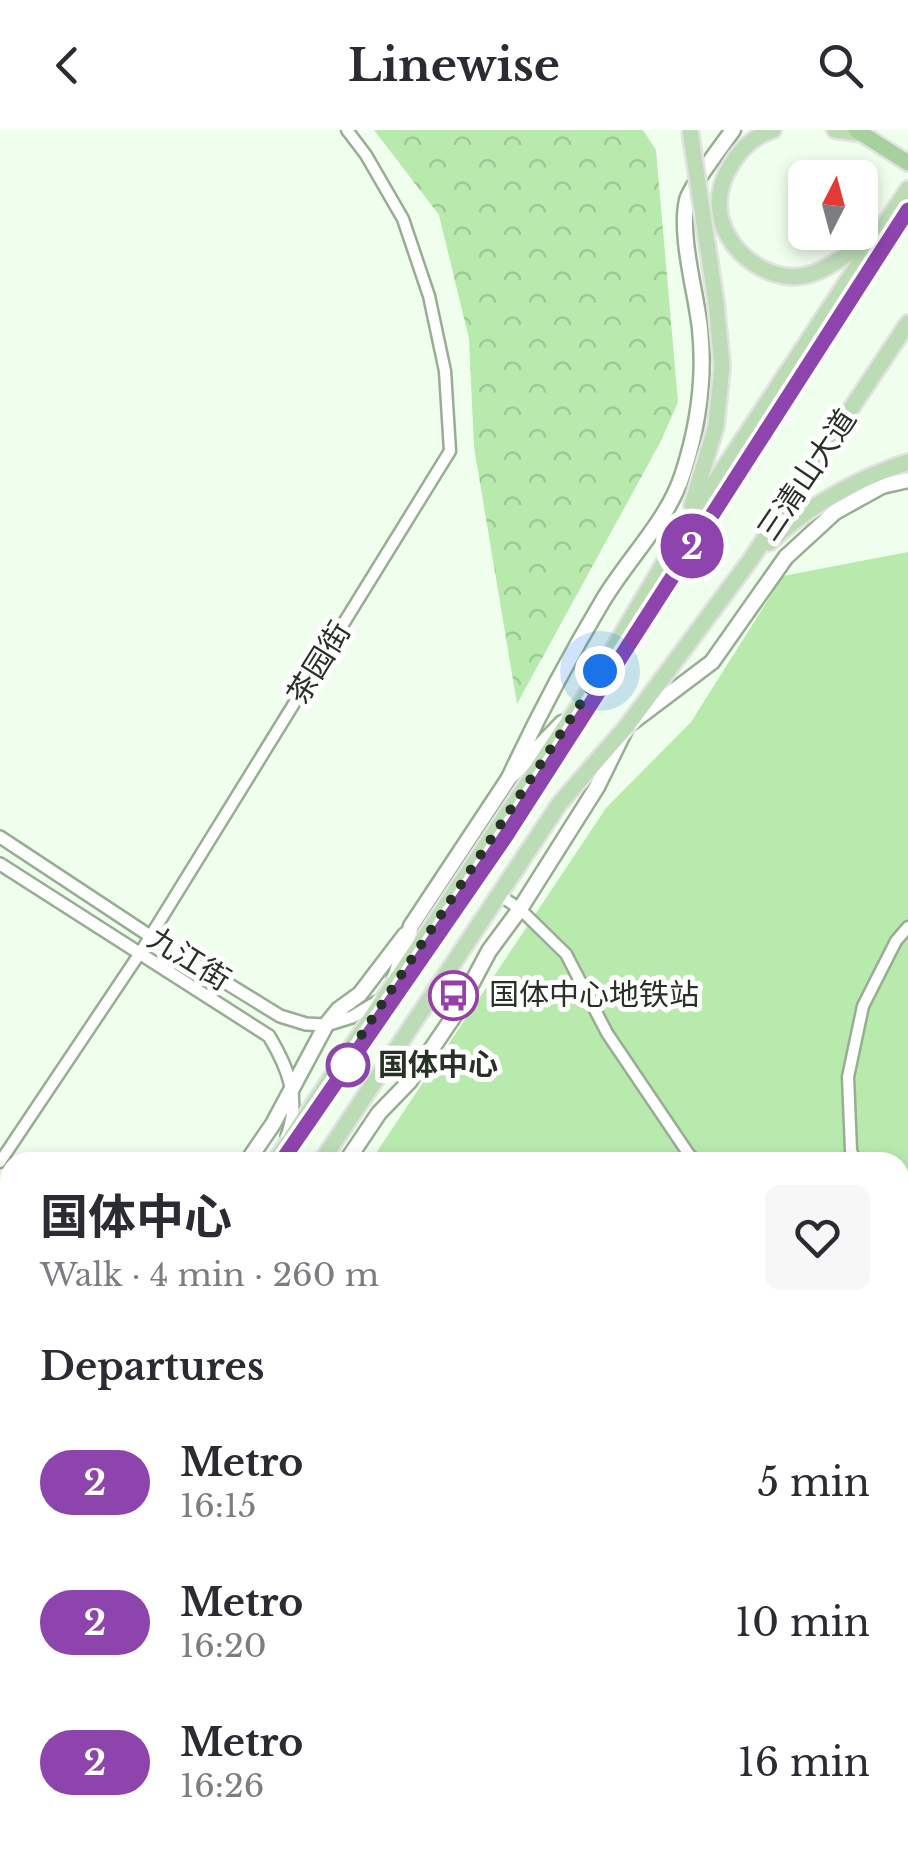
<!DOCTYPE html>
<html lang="en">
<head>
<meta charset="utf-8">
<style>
	:root { --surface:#fff; --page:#f7f7f7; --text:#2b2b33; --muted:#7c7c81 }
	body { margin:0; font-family:"Libre Baskerville","Noto Sans SC",serif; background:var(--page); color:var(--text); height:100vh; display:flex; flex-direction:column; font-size:38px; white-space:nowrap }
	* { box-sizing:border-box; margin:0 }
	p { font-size:32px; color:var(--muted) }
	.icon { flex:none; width:55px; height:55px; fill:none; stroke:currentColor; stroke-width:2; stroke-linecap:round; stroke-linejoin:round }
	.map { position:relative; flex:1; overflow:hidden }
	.sheet { position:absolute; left:0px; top:1022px; width:910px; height:702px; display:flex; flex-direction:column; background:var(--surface); border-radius:30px 30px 0 0; box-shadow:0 5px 15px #0003 }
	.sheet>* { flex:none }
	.badge { padding:0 20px; border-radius:32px; font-size:35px; line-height:65px }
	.needle { width:65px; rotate:6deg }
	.tools { position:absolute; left:788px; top:30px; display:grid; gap:20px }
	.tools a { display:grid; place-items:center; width:90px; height:90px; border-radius:15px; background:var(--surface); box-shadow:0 5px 15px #0003; font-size:50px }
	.you { position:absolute; width:50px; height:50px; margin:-25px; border:8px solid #fff; border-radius:50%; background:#1a73e8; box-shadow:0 0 0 15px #1a73e833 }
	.map>.badge { position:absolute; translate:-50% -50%; box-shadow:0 0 0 5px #fff }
	h2 { padding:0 40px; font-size:38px; line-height:90px }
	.round { display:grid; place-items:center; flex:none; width:105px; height:105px; border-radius:15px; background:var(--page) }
	.headline { display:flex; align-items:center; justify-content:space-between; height:170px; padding:0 40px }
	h1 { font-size:48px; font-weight:700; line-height:75px }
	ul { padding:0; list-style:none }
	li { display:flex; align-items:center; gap:30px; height:140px; padding:0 40px }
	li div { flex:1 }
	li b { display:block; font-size:38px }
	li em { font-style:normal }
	li .badge { min-width:110px; font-weight:700; text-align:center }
	header { display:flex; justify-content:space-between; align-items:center; height:130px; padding:0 40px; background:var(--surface); font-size:45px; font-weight:700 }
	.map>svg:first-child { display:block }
	.grass { fill:#b8eaae }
	.park { fill:url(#park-crowns) }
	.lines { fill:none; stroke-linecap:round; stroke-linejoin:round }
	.minor-tunnel { stroke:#c8d5c5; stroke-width:10; stroke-dasharray:10 5; stroke-linecap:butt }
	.minor-casing { stroke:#98ae93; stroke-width:15 }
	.tertiary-casing { stroke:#98ae93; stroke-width:16 }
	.secondary-casing { stroke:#98ae93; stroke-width:19 }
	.primary-casing { stroke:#e1e2e1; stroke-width:20 }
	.trunk-casing { stroke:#e1e2e1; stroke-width:20 }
	.minor { stroke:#fff; stroke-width:10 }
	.tertiary { stroke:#fff; stroke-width:11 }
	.secondary { stroke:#fff; stroke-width:14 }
	.primary { stroke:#bcdcb5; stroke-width:15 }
	.trunk { stroke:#a6d09c; stroke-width:15 }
	.primary-bridge-casing { stroke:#e1e2e1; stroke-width:20; stroke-linecap:butt }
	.primary-bridge { stroke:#bcdcb5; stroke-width:15 }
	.line-casing { stroke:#fff; stroke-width:22 }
	.line { stroke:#8e44ad; stroke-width:15 }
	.walk { stroke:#283126; stroke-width:10; stroke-dasharray:0 18 }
	.stop-dot { fill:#fff; stroke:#8e44ad; stroke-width:5 }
	.labels { text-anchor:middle; stroke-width:10; stroke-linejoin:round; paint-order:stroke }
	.street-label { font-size:30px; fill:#283126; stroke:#fff }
	.poi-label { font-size:30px; fill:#283126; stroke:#fff; text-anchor:start }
	.stop-label { font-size:30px; font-weight:bold; fill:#283126; stroke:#fff; text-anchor:start }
</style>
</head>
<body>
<header><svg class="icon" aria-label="back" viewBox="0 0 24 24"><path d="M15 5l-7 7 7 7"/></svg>Linewise<svg class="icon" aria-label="search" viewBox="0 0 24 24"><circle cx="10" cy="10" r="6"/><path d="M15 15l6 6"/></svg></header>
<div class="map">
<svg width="908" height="1724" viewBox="0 0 908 1724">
	<defs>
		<pattern id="park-crowns" width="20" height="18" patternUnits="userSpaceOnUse" patternTransform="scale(2.5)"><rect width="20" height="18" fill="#b8eaae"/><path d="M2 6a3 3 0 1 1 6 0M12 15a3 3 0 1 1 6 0" fill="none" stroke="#9ec996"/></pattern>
	</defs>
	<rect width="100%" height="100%" fill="#f0feed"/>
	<!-- grass -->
	<path class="grass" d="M908,422V1724H0V1588L10,1573V1715H900V1032H370L606,678L691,592L783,446Z"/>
	<!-- park -->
	<path class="park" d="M374,0H643L656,20L678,272L661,311L517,574L474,317L469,209L439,85Z"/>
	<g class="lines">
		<!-- minor-tunnel -->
		<g class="minor-tunnel">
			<path d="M900,1226L908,1231"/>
			<path d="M900,1405L908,1411"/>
		</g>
		<defs>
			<g id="minor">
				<path d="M499,765L520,779L566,824L607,903L688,1023L696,1032"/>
				<path d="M0,1032L140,823L450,321L445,241L429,166L403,89L366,25L347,0"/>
				<path d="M855,1032L851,1020L848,947L863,876L896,811L908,797"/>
				<path d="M900,1133L908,1145"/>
				<path d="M0,1243L10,1249"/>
				<path d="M900,1489L908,1491"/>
				<path d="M900,1629L908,1632"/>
				<path d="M171,1715L173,1724"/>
				<path d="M495,1715L497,1724"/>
				<path d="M809,1715L811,1724"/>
				<path d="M417,1724L429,1715"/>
			</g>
			<g id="tertiary">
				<path d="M0,707L150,806L280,886L306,894L326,895L352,887L382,869"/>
				<path d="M0,734L269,906C288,938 301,969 287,1006"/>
			</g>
			<g id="secondary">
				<path d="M509,648C537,588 568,529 602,472C627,429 668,391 683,343C698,297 705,247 700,199C696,162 679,106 687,70C690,57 723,14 733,0"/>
				<path d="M395,848L411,796L509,648L562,593"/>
				<path d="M247,1032L273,994L326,895L338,880L360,864L405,805"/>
				<path d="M346,1032L379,983L409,952L456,883L489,821L520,779L597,657L627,596L712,532L786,427L835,382L882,356L908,350"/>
				<path d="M0,1401L10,1386"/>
				<path d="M0,1554L10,1539"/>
			</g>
			<g id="primary">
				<path d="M773,0C740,10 714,51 720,85C728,125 775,158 814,143C835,135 854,119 872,106"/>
				<path d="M835,0L862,4"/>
				<path d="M692,375L716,296L722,236L716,173"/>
				<path d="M769,413C810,375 855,349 908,332"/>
				<path d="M275,1032L583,570L687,394L908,59"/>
				<path d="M321,1032L560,673L627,596L751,429L908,193"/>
				<path d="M0,1446L10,1431"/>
				<path d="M0,1515L10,1500"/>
			</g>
			<path id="trunk" d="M856,0L908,33"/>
		</defs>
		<!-- minor casing -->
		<use href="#minor" class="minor-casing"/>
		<!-- tertiary casing -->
		<use href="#tertiary" class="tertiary-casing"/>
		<!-- secondary casing -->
		<use href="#secondary" class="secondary-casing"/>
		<!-- primary casing -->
		<use href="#primary" class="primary-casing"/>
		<!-- trunk casing -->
		<use href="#trunk" class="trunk-casing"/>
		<!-- minor -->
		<use href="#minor" class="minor"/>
		<!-- tertiary -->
		<use href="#tertiary" class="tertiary"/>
		<!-- secondary -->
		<use href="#secondary" class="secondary"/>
		<!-- primary -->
		<use href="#primary" class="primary"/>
		<!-- trunk -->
		<use href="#trunk" class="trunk"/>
		<defs>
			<path id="primary-bridge" d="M690,0L716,173"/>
		</defs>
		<!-- primary-bridge casing -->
		<use href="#primary-bridge" class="primary-bridge-casing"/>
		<!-- primary-bridge -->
		<use href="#primary-bridge" class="primary-bridge"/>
	</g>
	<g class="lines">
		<defs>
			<path id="line" d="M281,1032L506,706L908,80"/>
		</defs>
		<!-- line casing -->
		<use href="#line" class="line-casing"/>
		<!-- line -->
		<use href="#line" class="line"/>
		<!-- walk -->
		<path class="walk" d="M348,935L345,930L583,570L600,541"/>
	</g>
	<!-- icons -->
	<defs>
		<symbol id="bus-ring" viewBox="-11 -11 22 22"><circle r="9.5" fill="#fff" stroke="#973eaa" stroke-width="1.5"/><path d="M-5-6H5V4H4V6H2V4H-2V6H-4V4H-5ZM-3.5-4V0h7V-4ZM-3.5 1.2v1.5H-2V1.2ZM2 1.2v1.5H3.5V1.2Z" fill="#973eaa"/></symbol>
	</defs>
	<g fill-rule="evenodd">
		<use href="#bus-ring" x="426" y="838" width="55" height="55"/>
	</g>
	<!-- markers -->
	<circle class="stop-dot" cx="348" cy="935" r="20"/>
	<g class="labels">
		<!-- street labels -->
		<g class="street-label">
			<text transform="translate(807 345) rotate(-56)" y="10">三清山大道</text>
			<text transform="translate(319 533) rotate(-58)" y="10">茶园街</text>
			<text transform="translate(189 829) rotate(32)" y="10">九江街</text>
		</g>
		<!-- poi labels -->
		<g class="poi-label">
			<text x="489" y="875">国体中心地铁站</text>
		</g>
		<!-- stop labels -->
		<g class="stop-label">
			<text x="378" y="945">国体中心</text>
		</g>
	</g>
</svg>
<div class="tools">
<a><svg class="needle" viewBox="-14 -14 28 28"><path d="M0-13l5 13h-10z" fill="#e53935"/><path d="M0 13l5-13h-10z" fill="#7c7c81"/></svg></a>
</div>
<div class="you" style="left:600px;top:541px"></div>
<b class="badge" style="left:692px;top:416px;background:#8e44ad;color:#fff">2</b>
<section class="sheet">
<div class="headline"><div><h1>国体中心</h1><p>Walk · 4 min · 260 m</p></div><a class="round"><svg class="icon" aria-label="heart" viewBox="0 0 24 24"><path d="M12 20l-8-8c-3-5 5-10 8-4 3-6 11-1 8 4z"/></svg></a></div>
<h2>Departures</h2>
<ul>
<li><span class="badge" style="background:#8e44ad;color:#fff">2</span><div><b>Metro</b><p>16:15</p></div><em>5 min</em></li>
<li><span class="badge" style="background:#8e44ad;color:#fff">2</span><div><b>Metro</b><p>16:20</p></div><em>10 min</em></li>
<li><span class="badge" style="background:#8e44ad;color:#fff">2</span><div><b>Metro</b><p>16:26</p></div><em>16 min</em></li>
</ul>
</section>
</div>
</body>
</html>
